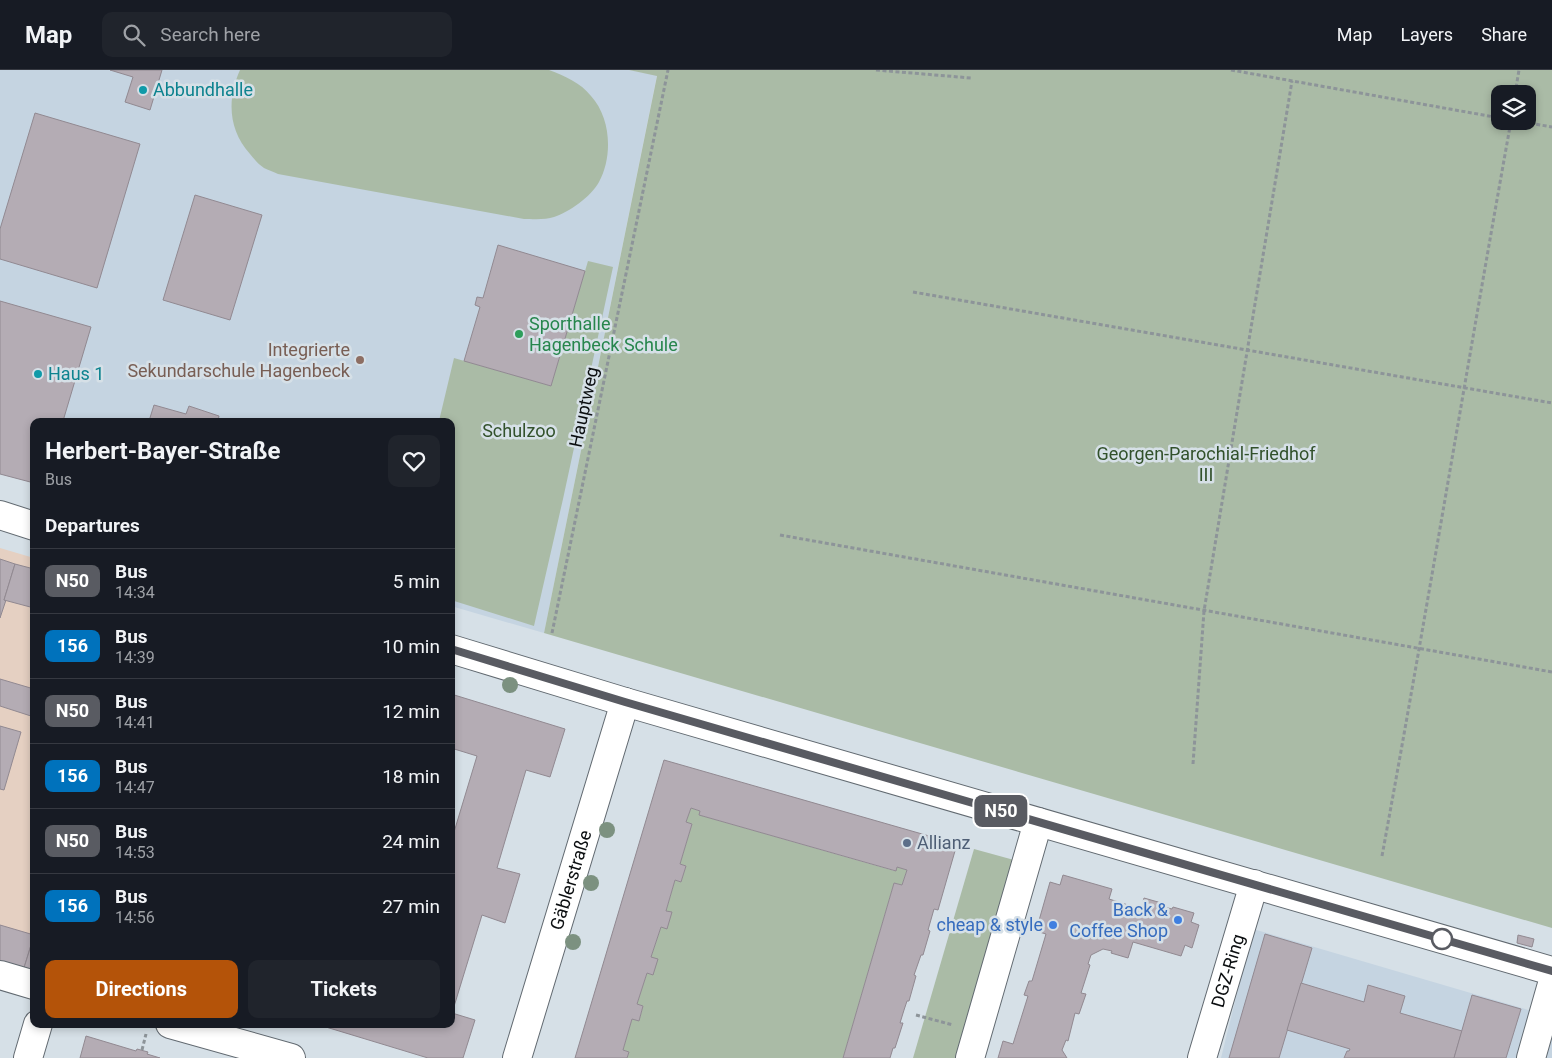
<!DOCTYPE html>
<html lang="en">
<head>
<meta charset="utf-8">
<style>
	:root { --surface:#171b24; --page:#20242c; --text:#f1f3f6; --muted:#9ea1a6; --line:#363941; --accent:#b45309 }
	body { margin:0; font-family:Roboto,sans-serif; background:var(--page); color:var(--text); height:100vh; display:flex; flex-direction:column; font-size:19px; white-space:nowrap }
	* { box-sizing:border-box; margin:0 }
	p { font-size:16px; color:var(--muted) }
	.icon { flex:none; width:28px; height:28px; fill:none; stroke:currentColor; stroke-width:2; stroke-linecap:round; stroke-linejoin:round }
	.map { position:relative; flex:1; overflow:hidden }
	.drawer { position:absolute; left:30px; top:348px; width:425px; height:610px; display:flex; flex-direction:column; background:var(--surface); border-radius:10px; box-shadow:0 2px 8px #0003 }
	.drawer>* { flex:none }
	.badge { padding:0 10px; border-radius:8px; font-size:18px; line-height:32px }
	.buttons { position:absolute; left:1491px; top:15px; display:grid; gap:10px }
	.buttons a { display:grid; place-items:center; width:45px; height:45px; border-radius:10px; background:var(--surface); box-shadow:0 2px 8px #0003; font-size:25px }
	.map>.badge { position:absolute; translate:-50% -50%; box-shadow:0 0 0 2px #fff }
	h2 { padding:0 15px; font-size:19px; line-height:45px }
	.round { display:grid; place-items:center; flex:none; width:52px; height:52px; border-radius:10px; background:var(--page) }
	.headline { display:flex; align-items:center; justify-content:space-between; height:85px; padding:0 15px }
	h1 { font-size:24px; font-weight:700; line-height:38px }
	.action { display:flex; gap:10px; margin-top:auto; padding:10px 15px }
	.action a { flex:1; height:58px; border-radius:10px; background:var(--accent); color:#fff; font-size:20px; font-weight:700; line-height:58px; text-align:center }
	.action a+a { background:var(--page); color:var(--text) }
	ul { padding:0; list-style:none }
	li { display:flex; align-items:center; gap:15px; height:65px; padding:0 15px; border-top:1px solid var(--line) }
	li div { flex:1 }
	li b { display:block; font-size:19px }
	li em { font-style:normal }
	li .badge { min-width:55px; font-weight:700; text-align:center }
	header { display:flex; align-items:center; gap:30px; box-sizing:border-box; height:70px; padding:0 25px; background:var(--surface); border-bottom:1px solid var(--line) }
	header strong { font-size:24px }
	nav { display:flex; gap:28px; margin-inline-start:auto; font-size:18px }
	.search { width:350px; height:45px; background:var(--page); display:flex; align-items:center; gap:12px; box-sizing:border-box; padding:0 18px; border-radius:10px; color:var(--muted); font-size:19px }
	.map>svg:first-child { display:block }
	.built { fill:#c5d4e1 }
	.industrial { fill:#e5d0c2 }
	.green { fill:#aabba6; fill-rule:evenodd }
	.building { fill:#b4acb4; stroke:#918991 }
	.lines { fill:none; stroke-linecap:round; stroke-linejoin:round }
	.minor-casing { stroke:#626a71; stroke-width:30 }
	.path { stroke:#8d9499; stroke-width:3; stroke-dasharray:4 2.5; stroke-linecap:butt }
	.minor { stroke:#fff; stroke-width:28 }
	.tree { fill:#7c9180 }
	.line-casing { stroke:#fff; stroke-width:11 }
	.line { stroke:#595b62; stroke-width:8 }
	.culture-dot { fill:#0f9aa8; stroke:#d6e0e7; stroke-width:2 }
	.leisure-dot { fill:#2e9e5b; stroke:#d6e0e7; stroke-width:2 }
	.education-dot { fill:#8d6e63; stroke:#d6e0e7; stroke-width:2 }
	.service-dot { fill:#5c6f8a; stroke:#d6e0e7; stroke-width:2 }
	.shop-dot { fill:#3f7fe0; stroke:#d6e0e7; stroke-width:2 }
	.stop-dot { fill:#fff; stroke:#595b62; stroke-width:2.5 }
	.labels { text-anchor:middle; stroke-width:5; stroke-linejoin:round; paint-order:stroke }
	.culture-label { font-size:18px; fill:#0d838f; stroke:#d6e0e7; text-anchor:start }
	.leisure-label { font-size:18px; fill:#27864d; stroke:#d6e0e7; text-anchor:start }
	.education-label { font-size:18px; fill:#785e54; stroke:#d6e0e7; text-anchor:end }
	.street-label { font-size:18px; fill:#0b0e10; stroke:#d6e0e7 }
	.park-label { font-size:18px; fill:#32512b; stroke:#d6e0e7 }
	.service-label { font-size:18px; fill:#4e5e75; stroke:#d6e0e7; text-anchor:start }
	.shop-label { font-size:18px; fill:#366cbe; stroke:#d6e0e7; text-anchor:end }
</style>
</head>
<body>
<header>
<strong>Map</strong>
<div class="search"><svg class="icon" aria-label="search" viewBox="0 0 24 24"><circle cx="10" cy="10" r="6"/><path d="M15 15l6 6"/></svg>Search here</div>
<nav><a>Map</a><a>Layers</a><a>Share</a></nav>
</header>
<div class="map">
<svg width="1552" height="988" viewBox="0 0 1552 988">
	<rect width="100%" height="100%" fill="#d6e0e7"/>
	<!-- built -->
	<g class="built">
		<path d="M0,0H629L657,5L544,563L451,536V351H34V413L0,404Z"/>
		<path d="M1253,859L1552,947V988H1221Z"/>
	</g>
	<!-- industrial -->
	<path class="industrial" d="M0,478L34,488V907L0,897Z"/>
	<!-- green -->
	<g class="green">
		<path d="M240,0H549C565,6 581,13 591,26C611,48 613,86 599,112C591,127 569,142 554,147C546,150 533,149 524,149L278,104C274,102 268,100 264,98C259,95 254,89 250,84C228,59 227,29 240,0Z"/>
		<path d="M629,0H1552V858L544,563L657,6ZM1500,24H1528V51H1500Z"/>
		<path d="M588,191L613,197L563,429L534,556L451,530V351H439L454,288L551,316Z"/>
		<path d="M691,738L700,741L699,745L895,801L897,797L907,800L902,815L894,813L843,988H627L629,982L623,980L632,949L639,951L643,936L637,934L647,903L653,905L651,887L661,857L672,843L666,841L675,810L681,812L686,796L680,794L692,754L686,752Z"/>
		<path d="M974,779L1014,790L956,988H913Z"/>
	</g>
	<!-- building -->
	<g class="building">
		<path d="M110,0H162L150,40L125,32L133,7Z"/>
		<path d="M35,43L140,74L97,218L0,189V159Z"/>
		<path d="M195,125L262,145L230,250L163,230Z"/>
		<path d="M498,175L585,201L551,316L464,291L480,237L475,235L477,227L483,228Z"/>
		<path d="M0,231L91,257L63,351H34V413L0,404Z"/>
		<path d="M154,335L186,344L189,336L219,346L218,351H149Z"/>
		<path d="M0,489L15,494L4,530H6L0,548Z"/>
		<path d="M15,494L34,499V538L4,530Z"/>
		<path d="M0,609L34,619V647L0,636Z"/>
		<path d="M451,624L565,659L550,707L526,700L497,798L520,804L505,853L482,845L452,943L475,950L463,988H428L316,954H451V772L477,686L451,678Z"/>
		<path d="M0,656L21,662L4,720L0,719Z"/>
		<path d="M664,690L957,774L938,840L934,839L928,860L930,861L923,885H921L914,905L916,906L909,931H907L904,940L900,953H903L895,978H893L890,988H843L894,813L902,815L907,800L897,797L896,801L699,745L700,741L691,738L686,752L692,754L680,794L686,796L681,812L675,810L666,841L672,842L667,859L661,857L651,887L658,889L653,905L647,903L637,934L643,936L639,951L632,949L623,980L629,982L627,988H575Z"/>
		<path d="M1063,805L1112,819L1109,829L1141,839L1144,828L1165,834L1164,837L1172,839L1173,837L1194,843L1191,852L1199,855L1192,878L1185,875L1181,886L1133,872L1128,888L1111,883L1112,881L1103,879L1091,885L1088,894L1090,895L1081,923L1086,924L1079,944L1075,943L1068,971L1066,970L1062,980L1067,988H998L1003,971L1013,974L1028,926L1024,925L1029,911H1032L1046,864L1036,861L1050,812L1060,815Z"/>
		<path d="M0,855L34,865L23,901L0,894Z"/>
		<path d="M1265,864L1312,878L1279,988H1229Z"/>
		<path d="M1518,865L1534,869L1532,877L1517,873Z"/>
		<path d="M34,866V904L23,901Z"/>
		<path d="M1301,913L1364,932L1368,915L1405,926L1400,943L1462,961L1454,988H1344L1347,981H1349L1350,979L1287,960Z"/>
		<path d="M1472,925L1521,939L1506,988H1454Z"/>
		<path d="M86,966L136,981L137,979L148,982L147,984L160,988H80Z"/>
	</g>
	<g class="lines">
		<defs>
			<g id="minor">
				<path d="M0,445L34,456"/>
				<path d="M451,579L625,632L1552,901"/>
				<path d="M0,905L34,915"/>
				<path d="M170,954L291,988"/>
				<path d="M28,988L38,954"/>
				<path id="s1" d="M517,988L625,632"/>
				<path d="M970,988L1038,752"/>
				<path id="s2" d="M1202,988L1254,814"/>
				<path d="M1531,988L1552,914"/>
			</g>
		</defs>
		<!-- minor casing -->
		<use href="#minor" class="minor-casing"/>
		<!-- path -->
		<g class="path">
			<path d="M876,0L971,8"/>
			<path d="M1231,0L1500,48"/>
			<path d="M1515,24L1519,0"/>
			<path d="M1517,51L1552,57"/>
			<path d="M913,222L1552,333"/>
			<path d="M780,465L1552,602"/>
			<path d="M552,563L668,0"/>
			<path d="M1193,694L1204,541L1292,11"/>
			<path d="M1382,786C1427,541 1467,296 1511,51"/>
			<path d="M916,945L953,955"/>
			<path d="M142,980L146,964"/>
		</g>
		<!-- minor -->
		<use href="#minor" class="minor"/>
	</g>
	<!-- trees -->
	<g class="tree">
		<circle cx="510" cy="615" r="8"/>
		<circle cx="607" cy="760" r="8"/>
		<circle cx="591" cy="813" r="8"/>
		<circle cx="573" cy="872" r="8"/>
	</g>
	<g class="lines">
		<defs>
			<path id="line" d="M451,579L625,632L1552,901"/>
		</defs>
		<!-- line casing -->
		<use href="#line" class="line-casing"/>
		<!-- line -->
		<use href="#line" class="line"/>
	</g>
	<!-- markers -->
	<g class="culture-dot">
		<circle cx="143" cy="20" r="5"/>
		<circle cx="38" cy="304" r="5"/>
	</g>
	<circle class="leisure-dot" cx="519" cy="264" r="5"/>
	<circle class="education-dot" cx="360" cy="290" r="5"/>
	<circle class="service-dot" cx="907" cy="773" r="5"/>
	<g class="shop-dot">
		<circle cx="1178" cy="850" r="5"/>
		<circle cx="1053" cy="855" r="5"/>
	</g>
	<circle class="stop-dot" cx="1442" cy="869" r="10"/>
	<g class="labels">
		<!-- culture labels -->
		<g class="culture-label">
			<text x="153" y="26">Abbundhalle</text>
			<text x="48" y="310">Haus 1</text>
		</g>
		<!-- leisure labels -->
		<g class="leisure-label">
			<text x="529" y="260">Sporthalle<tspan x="529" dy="21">Hagenbeck Schule</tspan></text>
		</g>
		<!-- education labels -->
		<g class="education-label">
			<text x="350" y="286">Integrierte<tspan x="350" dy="21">Sekundarschule Hagenbeck</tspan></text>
		</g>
		<!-- street labels -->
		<g class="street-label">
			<text transform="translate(584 337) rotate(-78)" y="6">Hauptweg</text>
			<text dy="6" stroke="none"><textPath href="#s1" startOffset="186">Gäblerstraße</textPath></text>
			<text dy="6" stroke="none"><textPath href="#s2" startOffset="91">DGZ-Ring</textPath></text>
		</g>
		<!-- park labels -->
		<g class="park-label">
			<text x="519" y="367">Schulzoo</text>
			<text x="1206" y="390">Georgen-Parochial-Friedhof<tspan x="1206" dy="21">III</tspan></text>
		</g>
		<!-- service labels -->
		<g class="service-label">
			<text x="917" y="779">Allianz</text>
		</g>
		<!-- shop labels -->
		<g class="shop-label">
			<text x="1168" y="846">Back &amp;<tspan x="1168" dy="21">Coffee Shop</tspan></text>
			<text x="1043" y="861">cheap &amp; style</text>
		</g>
	</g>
</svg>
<div class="buttons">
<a><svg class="icon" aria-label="layers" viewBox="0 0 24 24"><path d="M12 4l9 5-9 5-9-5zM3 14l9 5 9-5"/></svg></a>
</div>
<b class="badge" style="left:1001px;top:741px;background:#595b62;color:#fff">N50</b>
<section class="drawer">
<div class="headline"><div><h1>Herbert-Bayer-Straße</h1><p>Bus</p></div><a class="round"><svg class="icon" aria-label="heart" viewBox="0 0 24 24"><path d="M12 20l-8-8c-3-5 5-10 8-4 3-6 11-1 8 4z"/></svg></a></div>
<h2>Departures</h2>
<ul>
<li><span class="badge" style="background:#595b62;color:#fff">N50</span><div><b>Bus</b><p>14:34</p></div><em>5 min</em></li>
<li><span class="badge" style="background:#0072bc;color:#fff">156</span><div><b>Bus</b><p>14:39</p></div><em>10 min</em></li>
<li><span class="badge" style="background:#595b62;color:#fff">N50</span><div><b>Bus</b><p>14:41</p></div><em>12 min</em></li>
<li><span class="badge" style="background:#0072bc;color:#fff">156</span><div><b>Bus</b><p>14:47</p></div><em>18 min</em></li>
<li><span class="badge" style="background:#595b62;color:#fff">N50</span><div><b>Bus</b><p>14:53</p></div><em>24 min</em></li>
<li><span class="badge" style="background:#0072bc;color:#fff">156</span><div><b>Bus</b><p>14:56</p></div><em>27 min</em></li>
</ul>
<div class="action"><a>Directions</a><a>Tickets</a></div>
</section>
</div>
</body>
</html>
